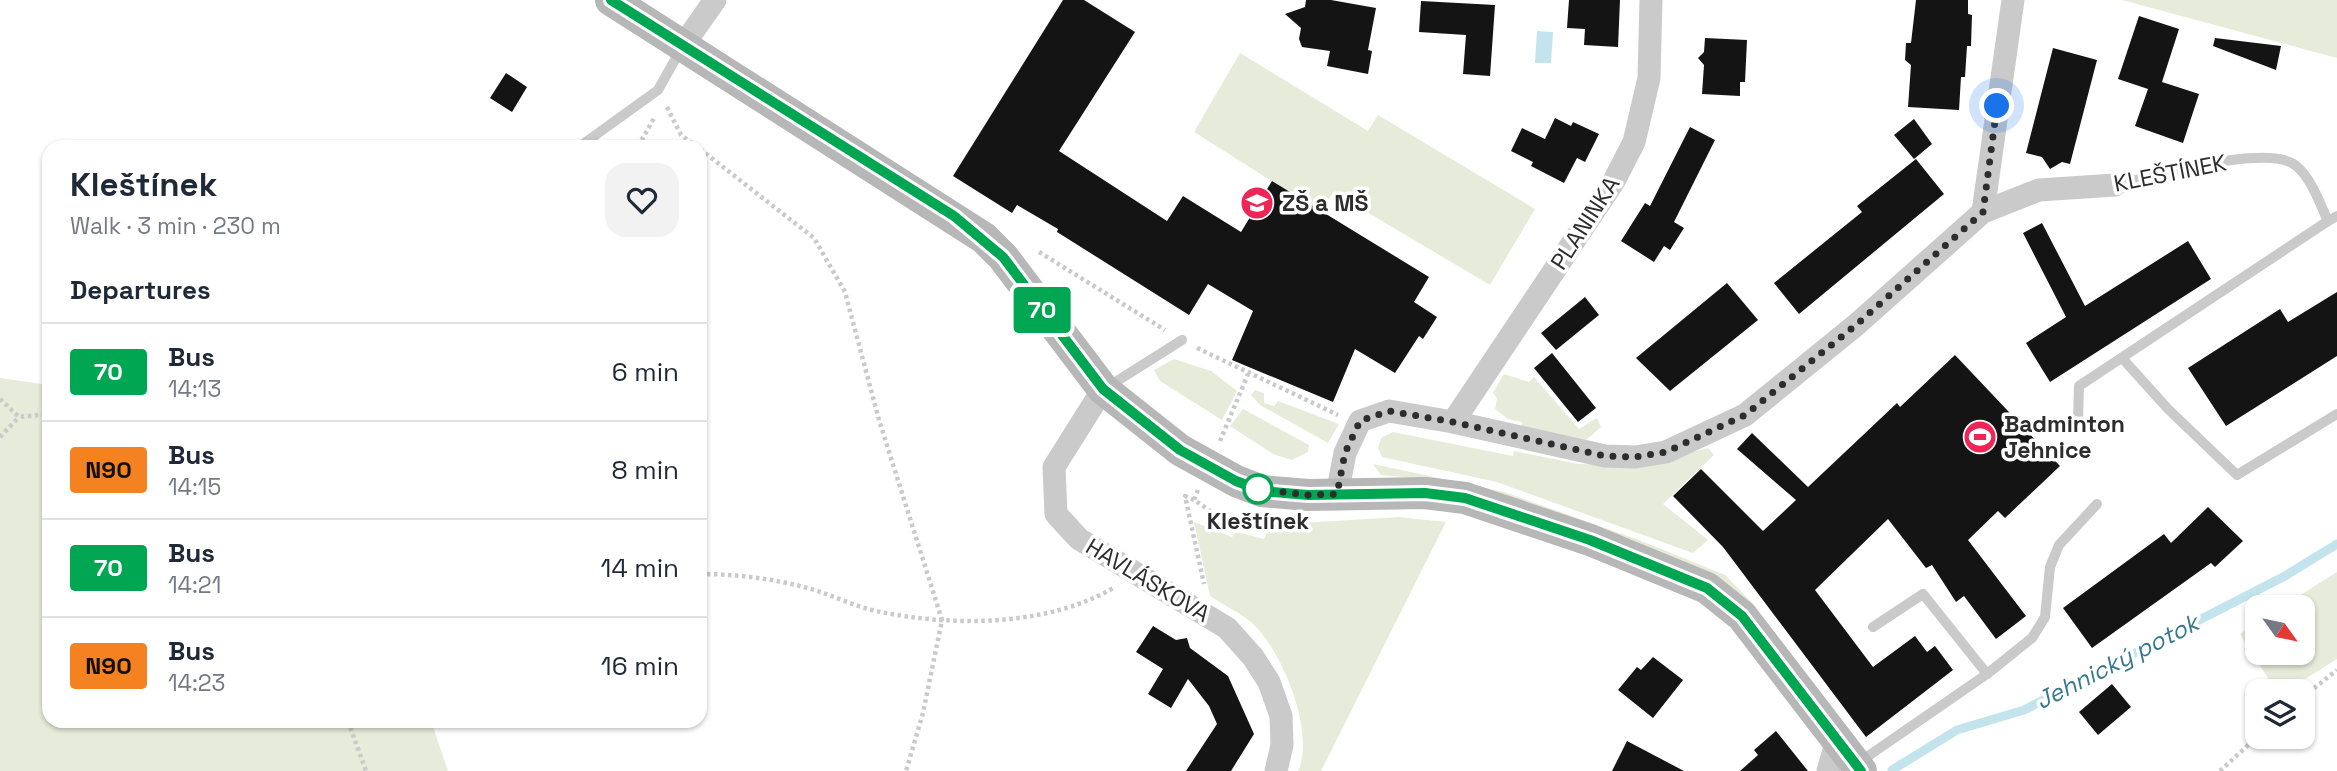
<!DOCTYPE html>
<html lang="en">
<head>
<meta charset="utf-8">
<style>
	:root { --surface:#fff; --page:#f2f2f3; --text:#1f2937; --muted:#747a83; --line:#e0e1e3 }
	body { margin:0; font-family:"Space Grotesk",sans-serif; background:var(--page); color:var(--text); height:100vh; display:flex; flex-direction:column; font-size:26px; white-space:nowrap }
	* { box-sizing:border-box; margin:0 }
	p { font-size:23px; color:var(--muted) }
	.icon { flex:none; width:38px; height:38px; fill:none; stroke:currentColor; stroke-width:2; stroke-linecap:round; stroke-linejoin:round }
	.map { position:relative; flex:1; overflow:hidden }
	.sheet { position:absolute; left:42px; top:140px; width:665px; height:588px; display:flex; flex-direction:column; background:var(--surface); border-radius:21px; box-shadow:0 2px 5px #0004 }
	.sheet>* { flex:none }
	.badge { padding:0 14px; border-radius:5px; font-size:24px; line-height:46px }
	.needle { width:46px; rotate:123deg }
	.controls { position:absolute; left:2245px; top:595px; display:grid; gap:14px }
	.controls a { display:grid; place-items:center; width:70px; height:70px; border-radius:14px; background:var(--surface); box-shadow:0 2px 5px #0004; font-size:35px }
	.you { position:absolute; width:35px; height:35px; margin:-18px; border:5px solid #fff; border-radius:50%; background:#1a73e8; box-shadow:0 0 0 10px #1a73e833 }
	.map>.badge { position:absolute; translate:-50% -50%; box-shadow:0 0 0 4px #fff }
	h2 { padding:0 28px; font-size:26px; line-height:63px }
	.round { display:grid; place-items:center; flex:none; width:74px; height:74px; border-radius:21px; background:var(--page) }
	.summary { display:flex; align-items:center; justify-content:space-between; height:119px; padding:0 28px }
	h1 { font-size:33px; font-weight:700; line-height:52px }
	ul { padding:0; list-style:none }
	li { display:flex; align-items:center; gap:21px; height:98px; padding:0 28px; border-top:2px solid var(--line) }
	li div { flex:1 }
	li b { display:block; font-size:26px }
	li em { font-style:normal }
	li .badge { min-width:77px; font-weight:700; text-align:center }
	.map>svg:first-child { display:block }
	.green { fill:#e6ecd9 }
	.water { fill:#c4e4ed }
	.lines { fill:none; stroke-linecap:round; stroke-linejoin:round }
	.stream { stroke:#c4e4ed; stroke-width:9 }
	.building { fill:#141414 }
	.path { stroke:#cacaca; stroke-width:4.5; stroke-dasharray:3.5 3.5; stroke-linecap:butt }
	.lane { stroke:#cacaca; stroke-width:10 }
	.street { stroke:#cacaca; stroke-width:23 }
	.secondary { stroke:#b7b7b7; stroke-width:32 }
	.line-casing { stroke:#fff; stroke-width:16 }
	.line { stroke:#00a651; stroke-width:10 }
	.walk { stroke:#2d2d2d; stroke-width:7; stroke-dasharray:0 12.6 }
	.stop-dot { fill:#fff; stroke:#00a651; stroke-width:3.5 }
	.labels { text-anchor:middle; stroke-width:7; stroke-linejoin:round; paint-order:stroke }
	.street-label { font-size:23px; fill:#2d2d2d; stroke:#fff }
	.poi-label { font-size:23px; font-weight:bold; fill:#2d2d2d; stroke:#fff; text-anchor:start }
	.stop-label { font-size:23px; font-weight:bold; fill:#2d2d2d; stroke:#fff }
	.water-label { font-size:24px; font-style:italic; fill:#357a8c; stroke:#fff }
</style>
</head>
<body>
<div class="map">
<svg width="2337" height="771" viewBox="0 0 2337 771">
	<rect width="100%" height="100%" fill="#fff"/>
	<!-- green -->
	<g class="green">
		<path d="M2122,0H2337V58Z"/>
		<path d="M1240,53L1368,131L1378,115L1535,209L1490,285L1333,192L1321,212L1194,132Z"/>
		<path d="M1174,359L1211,371L1237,391L1222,420L1160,381L1154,370Z"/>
		<path d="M1504,374L1529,382L1534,377L1579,429L1597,418L1601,427L1585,441L1521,428L1522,422L1508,419L1495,409L1497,398L1493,393Z"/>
		<path d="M0,378L49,385V721H431L448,771H0Z"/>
		<path d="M1255,390L1264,393V403L1274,406L1278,401L1339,424L1328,443L1260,405L1251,395Z"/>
		<path d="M1243,409L1309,445L1308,452L1292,460L1273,454L1230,426Z"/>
		<path d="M1393,432L1513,456L1514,451L1578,464L1640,466L1708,448L1714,455L1663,504L1708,540L1693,553L1497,482L1382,457L1378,448L1381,438Z"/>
		<path d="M1373,464L1504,492L1639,540L1725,575L1761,612L1740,594L1448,481L1381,475Z"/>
		<path d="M1399,517L1446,522L1321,771H1298C1316,733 1282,649 1251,622C1239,612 1223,605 1210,596L1194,522L1232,537L1236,532L1264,539L1270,525Z"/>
		<path d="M2337,572V659L2286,691H2276L2240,634L2257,622L2258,653H2303V607H2281Z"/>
	</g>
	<!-- water -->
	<path class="water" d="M1537,31L1553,32L1551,63H1535Z"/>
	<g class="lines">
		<!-- stream -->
		<path class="stream" d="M1892,770L1957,730L2024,710L2285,576L2337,544"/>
	</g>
	<!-- building -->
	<g class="building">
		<path d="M1063,0H1084L1135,32L1059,151L1167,221L1183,196L1241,232L1272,181L1429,277L1414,302L1437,317L1423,339L1419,336L1395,373L1355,349L1333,402L1232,360L1253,311L1208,284L1189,315L1057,232L1058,229L1017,205L1012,213L953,176Z"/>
		<path d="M1306,0H1331L1376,8L1368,50L1372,51L1368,74L1327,66L1330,51L1302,47L1299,39L1301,28L1285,14L1305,7Z"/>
		<path d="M1569,0H1620L1618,47L1584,45L1585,29L1567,28Z"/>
		<path d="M1916,0H1968V14L1972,15L1971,46H1967L1965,77H1961L1959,110L1908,107L1911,65L1905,60L1906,43H1911Z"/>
		<path d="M1421,1L1495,5L1490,76L1463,74L1466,35L1419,32Z"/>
		<path d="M2139,16L2179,29L2162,82L2199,94L2183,143L2135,126L2148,89L2118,79Z"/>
		<path d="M1705,38L1747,40L1745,82H1740V96L1702,94L1704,65L1698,58L1704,52Z"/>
		<path d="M2215,38L2281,46L2276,70L2213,46Z"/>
		<path d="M2053,48L2097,60L2070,164L2062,162L2050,169L2042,157L2026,153Z"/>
		<path d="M506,73L527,87L512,112L490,98Z"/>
		<path d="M1555,118L1571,126L1573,122L1599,134L1585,162L1577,158L1564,183L1531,166L1533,162L1511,151L1522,128L1545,139Z"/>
		<path d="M1914,119L1932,144L1914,159L1894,135Z"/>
		<path d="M1690,127L1715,140L1674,222L1684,228L1670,250L1664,246L1654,262L1621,241L1645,203L1650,206Z"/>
		<path d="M1916,159L1944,194L1799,314L1774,283L1862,212L1857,206Z"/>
		<path d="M2042,223L2085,306L2188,241L2211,279L2050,382L2026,343L2066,317L2023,233Z"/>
		<path d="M1727,283L1758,320L1670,391L1636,358Z"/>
		<path d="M2337,292V356L2226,426L2188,368L2280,309L2288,322Z"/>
		<path d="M1585,297L1599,315L1556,350L1541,333Z"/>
		<path d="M1552,353L1596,408L1578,422L1534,368Z"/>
		<path d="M1955,355L2060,466L2005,518L1998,511L1968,540L2026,616L1996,639L1964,596L1956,602L1932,565L1926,568L1888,519L1815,590L1873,667L1915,636L1927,652L1935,646L1953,670L1866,737L1723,547L1673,496L1701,469L1763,531L1796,500L1737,449L1752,433L1808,487L1897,403L1900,407Z"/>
		<path d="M2208,507L2243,541L2215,567L2211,563L2092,648L2063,608L2164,534L2171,543Z"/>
		<path d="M1153,626L1176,640L1187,638L1190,648L1228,676L1254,734L1231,771H1186L1217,724L1209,706L1188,679L1171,708L1148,694L1163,669L1136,652Z"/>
		<path d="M1653,657L1683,680L1653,718L1618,690L1637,667L1641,670Z"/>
		<path d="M2112,684L2131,707L2098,735L2079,712Z"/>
		<path d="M1776,731L1808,771H1740L1758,755L1754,750Z"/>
		<path d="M1627,741L1684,771H1612Z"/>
	</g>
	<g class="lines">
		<!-- path -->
		<g class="path">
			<path d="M667,107L681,135L697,147"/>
			<path d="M629,147L643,138L654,118"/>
			<path d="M700,149L814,238L845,292L879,420L942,620L923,713L906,771"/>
			<path d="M1039,252L1165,330"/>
			<path d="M1197,348L1338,415"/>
			<path d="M0,399L19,417L49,414"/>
			<path d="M0,437L19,417"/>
			<path d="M1220,441L1248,374"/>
			<path d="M1198,490L1194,500L1215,514L1261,526"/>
			<path d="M1194,500L1185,496L1204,584"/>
			<path d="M700,574C733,574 768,578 800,586C826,592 850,605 876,611C950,627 1048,627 1115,587"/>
			<path d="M2303,697L2337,670"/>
			<path d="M348,721L366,771"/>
			<path d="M2220,771L2258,736"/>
		</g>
		<!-- lane -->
		<g class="lane">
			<path d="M579,147L658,90L681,49"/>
			<path d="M2115,185C2150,177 2267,143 2295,165C2311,177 2320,204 2328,221L2337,216"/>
			<path d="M2122,358L2168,409L2237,475L2337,414"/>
			<path d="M1106,388L1182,340"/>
			<path d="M2078,420L2079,386L2328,221"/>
			<path d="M1987,674L2032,638L2045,617L2050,567L2059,545L2097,504"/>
			<path d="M1858,763L1987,674L1923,594L1873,627"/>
		</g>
		<!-- street -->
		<g class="street">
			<path d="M682,47L715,0"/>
			<path d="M1983,212L2013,0"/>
			<path d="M1103,389L1054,467L1056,514L1079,539L1227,628L1253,657L1269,682L1281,716L1282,745L1276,771"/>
			<path d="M1453,422L1614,181L1634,142L1649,78L1651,0"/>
			<path d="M1337,494L1345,453L1360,421L1389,411L1453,422L1605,456L1635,457L1666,452L1745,415L1856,325L1983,212L2039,190L2115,185"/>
			<path d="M1828,771L1837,740"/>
		</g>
		<!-- secondary -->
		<path class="secondary" d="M611,0L984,238L1003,257L1103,389L1180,450L1236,481L1262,491L1308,495L1425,493L1465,498L1590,540L1707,588L1742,616L1861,771"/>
	</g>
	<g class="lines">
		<defs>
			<path id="line" d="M611,0L954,216L1003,257L1103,389L1180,450L1236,481L1262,491L1308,495L1425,493L1465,498L1590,540L1707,588L1742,616L1861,771"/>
		</defs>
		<!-- line casing -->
		<use href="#line" class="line-casing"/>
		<!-- line -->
		<use href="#line" class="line"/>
		<!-- walk -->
		<path class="walk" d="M1258,489L1308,495L1337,494L1345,453L1360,421L1389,411L1453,422L1605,456L1635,457L1666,452L1745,415L1856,325L1983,212L1997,106"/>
	</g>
	<!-- icons -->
	<defs>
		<symbol id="school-disc" viewBox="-11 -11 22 22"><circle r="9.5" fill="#ef2457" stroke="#fff"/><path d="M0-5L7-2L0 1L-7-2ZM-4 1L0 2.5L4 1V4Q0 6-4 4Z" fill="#fff"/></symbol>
		<symbol id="stadium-disc" viewBox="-11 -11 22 22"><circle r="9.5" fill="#ef2457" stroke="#fff"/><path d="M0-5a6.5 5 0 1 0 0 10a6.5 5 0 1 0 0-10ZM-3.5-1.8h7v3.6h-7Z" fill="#fff"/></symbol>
	</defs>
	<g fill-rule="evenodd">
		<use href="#school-disc" x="1238" y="184" width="38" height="38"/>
		<use href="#stadium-disc" x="1961" y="418" width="38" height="38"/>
	</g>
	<!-- markers -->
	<circle class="stop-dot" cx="1258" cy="489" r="14"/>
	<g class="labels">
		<!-- street labels -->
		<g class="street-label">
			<text transform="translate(2170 173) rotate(-11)" y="8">KLEŠTÍNEK</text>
			<text transform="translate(1585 223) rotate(-57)" y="8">PLANINKA</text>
			<text transform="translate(1148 580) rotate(31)" y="8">HAVLÁSKOVA</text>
		</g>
		<!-- poi labels -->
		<g class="poi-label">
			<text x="1282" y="211">ZŠ a MŠ</text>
			<text x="2004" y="432">Badminton<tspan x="2004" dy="26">Jehnice</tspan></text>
		</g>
		<!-- stop labels -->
		<g class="stop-label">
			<text x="1258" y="529">Kleštínek</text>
		</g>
		<!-- water labels -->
		<g class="water-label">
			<text transform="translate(2117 662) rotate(-27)" y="8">Jehnický potok</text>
		</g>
	</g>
</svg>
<div class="controls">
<a><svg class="needle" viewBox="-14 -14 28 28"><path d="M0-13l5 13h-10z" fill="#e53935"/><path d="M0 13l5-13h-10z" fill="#747a83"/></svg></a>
<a><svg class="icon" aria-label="layers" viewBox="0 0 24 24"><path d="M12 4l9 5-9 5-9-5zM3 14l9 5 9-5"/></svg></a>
</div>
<div class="you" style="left:1997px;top:106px"></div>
<b class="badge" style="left:1042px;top:310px;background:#00a651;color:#fff">70</b>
<section class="sheet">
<div class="summary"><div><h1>Kleštínek</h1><p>Walk · 3 min · 230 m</p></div><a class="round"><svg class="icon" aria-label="heart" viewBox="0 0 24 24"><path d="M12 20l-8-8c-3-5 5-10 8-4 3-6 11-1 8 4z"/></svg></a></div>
<h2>Departures</h2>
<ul>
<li><span class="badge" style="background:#00a651;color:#fff">70</span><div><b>Bus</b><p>14:13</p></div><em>6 min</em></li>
<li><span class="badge" style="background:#f58220;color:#111">N90</span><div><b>Bus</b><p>14:15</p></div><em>8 min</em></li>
<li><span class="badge" style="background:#00a651;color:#fff">70</span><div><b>Bus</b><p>14:21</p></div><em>14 min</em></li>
<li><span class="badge" style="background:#f58220;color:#111">N90</span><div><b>Bus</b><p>14:23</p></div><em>16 min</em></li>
</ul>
</section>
</div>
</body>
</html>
